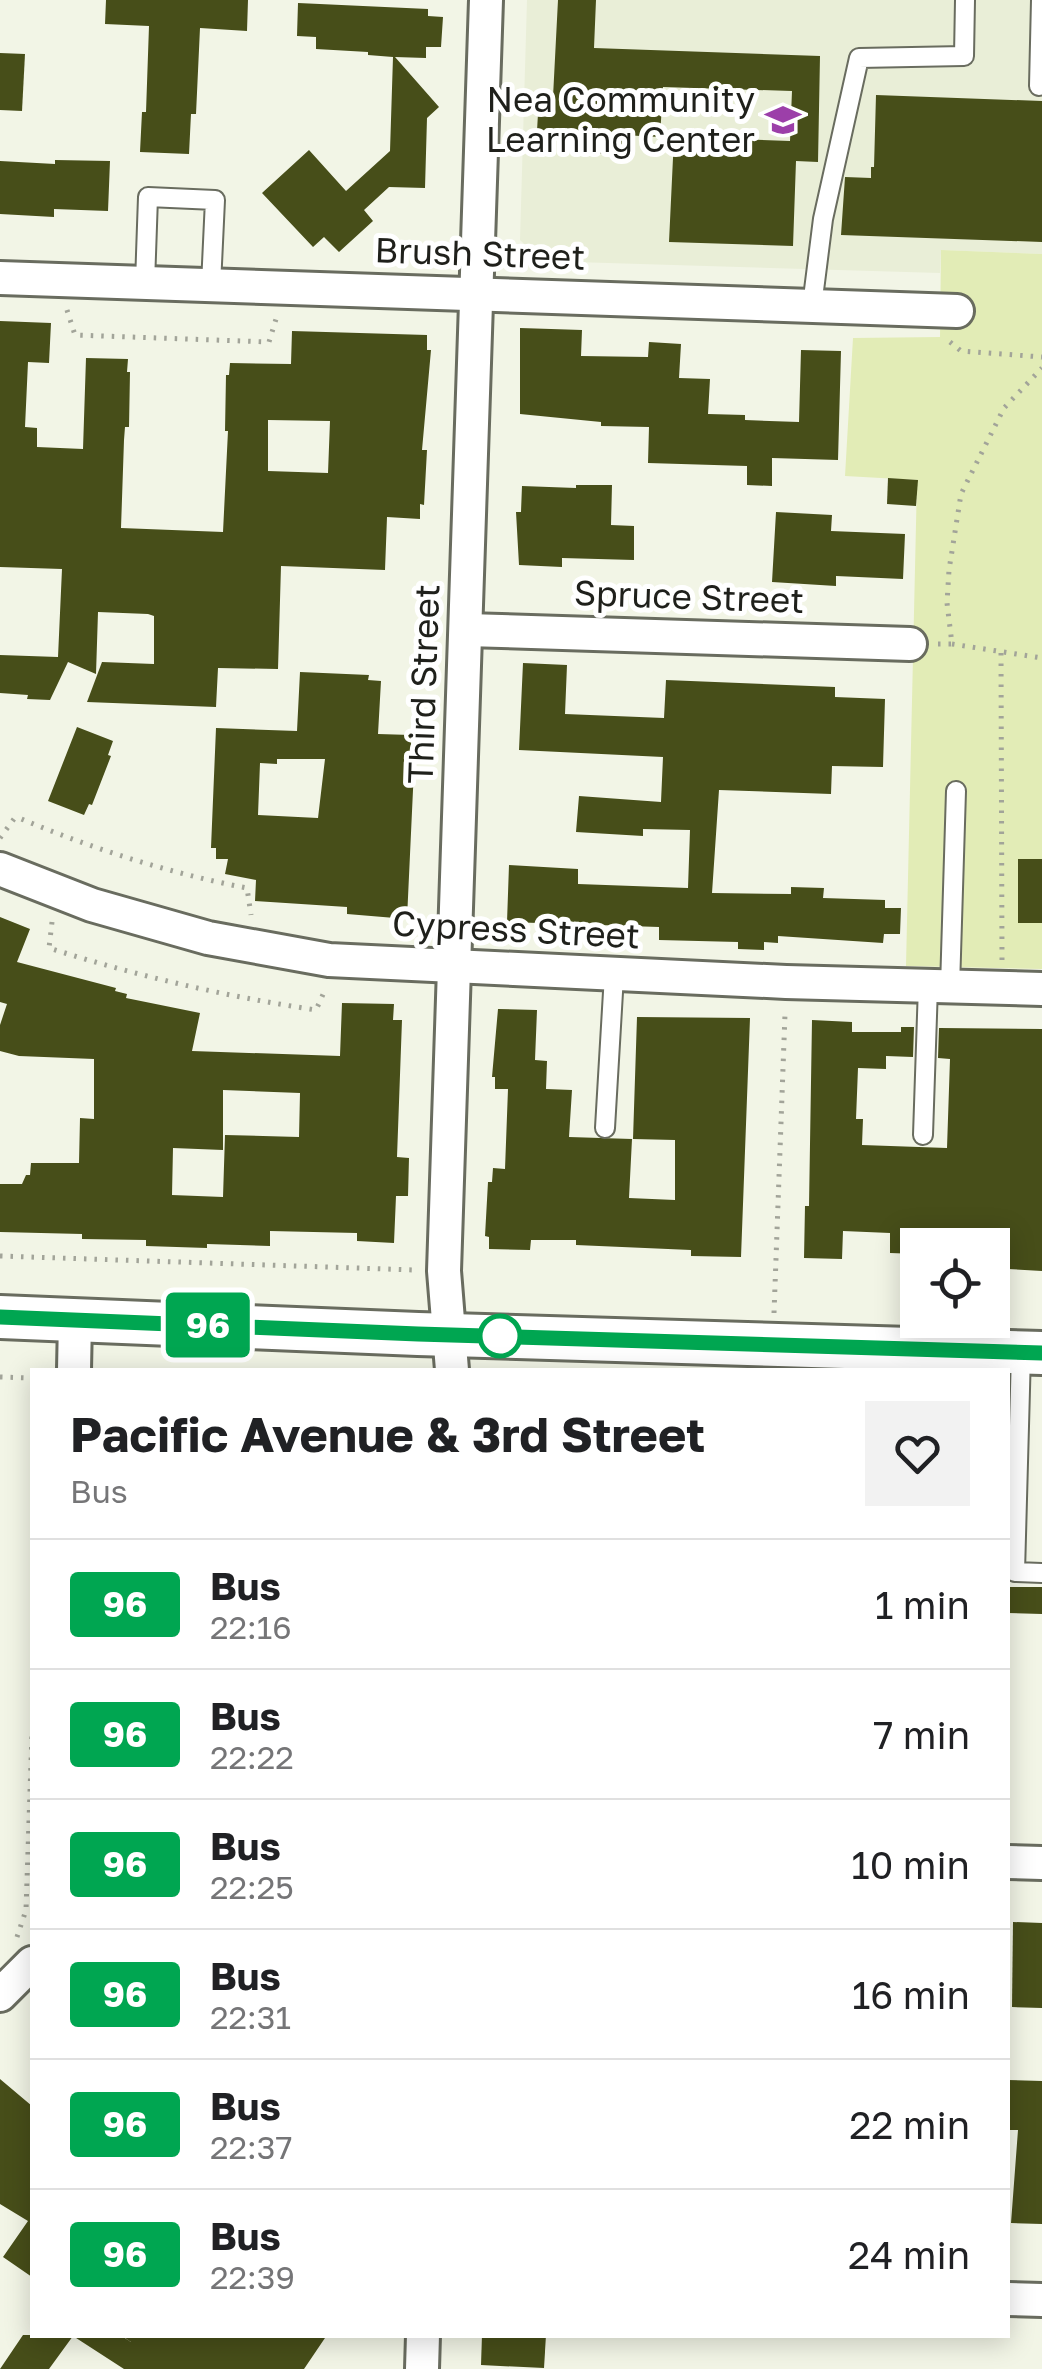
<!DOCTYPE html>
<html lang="en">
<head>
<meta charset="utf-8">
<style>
	:root { --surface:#fff; --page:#f2f2f2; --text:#202124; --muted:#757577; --line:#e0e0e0 }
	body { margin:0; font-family:"Golos Text",sans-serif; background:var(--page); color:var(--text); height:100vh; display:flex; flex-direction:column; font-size:38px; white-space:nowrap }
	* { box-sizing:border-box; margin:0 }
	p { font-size:32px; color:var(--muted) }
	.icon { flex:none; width:55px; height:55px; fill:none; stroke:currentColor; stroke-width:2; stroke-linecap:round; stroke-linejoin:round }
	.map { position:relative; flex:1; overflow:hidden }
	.sheet { position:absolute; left:30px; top:1368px; width:980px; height:970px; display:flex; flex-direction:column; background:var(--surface); border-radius:0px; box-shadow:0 5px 25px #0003 }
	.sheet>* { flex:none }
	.badge { padding:0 20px; border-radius:8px; font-size:35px; line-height:65px }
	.fabs { position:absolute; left:900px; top:1228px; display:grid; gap:20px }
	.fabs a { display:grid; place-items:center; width:110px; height:110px; border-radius:0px; background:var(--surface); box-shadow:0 5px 25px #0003; font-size:50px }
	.map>.badge { position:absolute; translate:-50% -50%; box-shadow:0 0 0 5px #fff }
	.round { display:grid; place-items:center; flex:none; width:105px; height:105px; border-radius:0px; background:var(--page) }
	.headline { display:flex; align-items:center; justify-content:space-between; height:170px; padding:0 40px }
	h1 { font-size:48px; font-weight:700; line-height:75px }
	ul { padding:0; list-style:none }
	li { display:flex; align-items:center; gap:30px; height:130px; padding:0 40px; border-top:2px solid var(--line) }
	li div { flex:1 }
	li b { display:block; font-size:38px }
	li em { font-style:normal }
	li .badge { min-width:110px; font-weight:700; text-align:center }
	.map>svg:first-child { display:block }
	.built { fill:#e9eed7 }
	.green { fill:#e2ecb6 }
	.building { fill:#474e19; fill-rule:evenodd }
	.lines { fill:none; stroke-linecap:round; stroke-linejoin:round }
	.service-casing { stroke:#696c5f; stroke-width:22 }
	.minor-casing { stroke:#696c5f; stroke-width:38 }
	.tertiary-casing { stroke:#696c5f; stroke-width:48 }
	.path { stroke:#a2a499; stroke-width:5; stroke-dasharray:2.5 8; stroke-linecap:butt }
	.service { stroke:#fff; stroke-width:18 }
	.minor { stroke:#fff; stroke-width:32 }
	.tertiary { stroke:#fff; stroke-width:42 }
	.line-casing { stroke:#fff; stroke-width:22 }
	.line { stroke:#00a651; stroke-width:15 }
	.stop-dot { fill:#fff; stroke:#00a651; stroke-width:5 }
	.labels { text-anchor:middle; stroke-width:10; stroke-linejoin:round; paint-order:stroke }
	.poi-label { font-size:35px; fill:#1f201b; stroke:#fff; text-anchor:end }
	.street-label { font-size:35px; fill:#1f201b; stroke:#fff }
</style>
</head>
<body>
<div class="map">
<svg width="1042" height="2369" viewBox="0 0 1042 2369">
	<rect width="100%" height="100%" fill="#f2f5e6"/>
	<!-- built -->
	<path class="built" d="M527,0H1042V254L941,250L940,273L542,261L520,240Z"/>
	<!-- green -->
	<path class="green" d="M941,250L1042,254V969L906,966L917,480L845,476L853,338L940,337Z"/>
	<!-- building -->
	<g class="building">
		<path d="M106,0H248L247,31L200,28L196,114H191L189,154L140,152L142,112H146L149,26L105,24Z"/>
		<path d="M558,0H596L594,48L820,56L818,162L796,161L793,246L669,242L674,137L790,141L792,91L663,87L660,137L622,135L621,155L572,152L573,133L537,131L539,96L553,97Z"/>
		<path d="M298,3L428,9V16L443,17L441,47H426V58L395,57L439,107L427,118L425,188L389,187L364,210L373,221L339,252L324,237L313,247L262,193L309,150L346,191L390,151L393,57L368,55V52L316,49V37L297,36Z"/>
		<path d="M0,53L25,54L22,111L0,110Z"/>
		<path d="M876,95L1042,101V242L841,235L845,177L871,178V167H874Z"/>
		<path d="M55,160L110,161L108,211L54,209V217L0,214V161L55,164Z"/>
		<path d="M0,321L51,323L49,363L28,362L25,427L37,428V447L83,449L86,358L128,359L127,372H130L129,427H125L124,440L121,528L223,532L228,431H225L226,375H229L230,363L291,364L292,331L427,335V350H431L422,450H427L424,505L420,504V519L387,517L385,570L281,566L278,669L218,668L216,707L87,702L102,662L154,664V616L148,614L98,612L96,674L68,662L50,700L27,699L28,695L0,693V655L58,657L62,569L0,567ZM268,420L330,421L328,473L268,471Z"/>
		<path d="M520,328L582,330L581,356L648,357L649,342L681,344L679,378L710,379L708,414L745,415V420L799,422L801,350L841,351L838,460L772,458V486L747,485V466L648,463L649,427L601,426V422L520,414Z"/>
		<path d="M888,478L918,480L916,506L887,504Z"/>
		<path d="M576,485H612L611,525L634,526V560L562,558V567L519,565L516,512H521L522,486L576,488Z"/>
		<path d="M776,512L832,515L831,531L905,534L903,579L836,576V586L772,582Z"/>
		<path d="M523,663L567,665L565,714L664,718L666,680L835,687V697L885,699L883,767L832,766L831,794L719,790L712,893L791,894V887L824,888L823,898L885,900V908H901L900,934H884L883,943L778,936V943L764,942V950L738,949V942L659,940V927L507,922L509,865L578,869V884L688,888L690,830L643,829V836L576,832L579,796L661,802L663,757L519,750Z"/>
		<path d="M300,672L369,675L368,680L381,681L378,734L411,735V747H415L407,919L347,914V907L255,901L256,880L225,874L228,859H216V848H211L216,728L297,731ZM277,759H325L318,818L258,815L260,763L277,764Z"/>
		<path d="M77,727L113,741L108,755L111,756L92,805L89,804L84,815L48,801Z"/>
		<rect x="1018" y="859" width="24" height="64"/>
		<path d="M0,917L30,929L17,962L116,988L115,991L127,994L126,998L200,1013L192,1051L340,1056L342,1003L394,1004L393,1020H402L397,1157L409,1158L408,1196H396L394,1243L357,1241V1233L270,1231V1246L207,1244V1248L146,1246V1240L82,1239V1234L0,1232V1184H22L26,1175H30L31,1163H79L80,1118L94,1119V1059L19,1056L0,1051V1025L7,1004L0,1002ZM223,1090L300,1093L299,1137L225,1135L223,1197L172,1195L173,1148L223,1150Z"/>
		<path d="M498,1009L537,1010L535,1060L547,1061L546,1089L572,1090L569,1137L632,1139L629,1198L675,1200V1140L633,1139L637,1017L750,1018L741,1257L691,1256V1250L576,1245V1240H531L530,1250L489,1249V1237L485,1236L488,1182H492L493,1168L505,1169L508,1089H495V1077H492Z"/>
		<path d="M812,1020L852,1022V1032H901V1027H914L913,1057L886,1056V1069L858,1068L856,1119H863L862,1145L947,1148L950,1059L938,1058L939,1028L1042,1029V1271L1008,1269L1007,1245H918V1254L890,1253V1233L843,1231L842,1259L804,1258L805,1206H809Z"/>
		<path d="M1008,1587H1042V1614L1008,1613Z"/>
		<path d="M1013,1922L1042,1923V2008L1012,2007Z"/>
		<path d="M0,2079L32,2106V2277L3,2257L28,2221L0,2204Z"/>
		<path d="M1008,2080L1042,2081V2224L1011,2223L1018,2130H1008Z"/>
		<path d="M23,2335H120L131,2342L121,2335H327L304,2369H124L73,2336L49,2369H0Z"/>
		<path d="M482,2335H546L544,2368L481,2365Z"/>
	</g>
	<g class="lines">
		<defs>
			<g id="service">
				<path d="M1039,86L1041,0"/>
				<path d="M145,283L148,197L215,200L211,285"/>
				<path d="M812,306L823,219L859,58L964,56L965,0"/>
				<path d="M950,987L956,791"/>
				<path d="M605,1128L614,975"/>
				<path d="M923,1135L928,986"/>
				<path d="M1021,1353L1015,1572L1042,1573"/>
			</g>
			<g id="minor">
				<path d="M0,278L957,311"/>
				<path d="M467,630L910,644"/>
				<path d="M0,869L92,905L208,938L329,960L786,982L1042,989"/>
				<path d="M74,1370L75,1320"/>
				<path d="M452,1370L444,1271L486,0"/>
				<path d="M1008,1862L1042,1863"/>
				<path d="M0,1995L32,1963"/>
				<path d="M1008,2299L1042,2300"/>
				<path d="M422,2369L423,2335"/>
			</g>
			<path id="tertiary" d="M0,1317L418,1334L1042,1353"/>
		</defs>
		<!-- service casing -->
		<use href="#service" class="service-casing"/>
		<!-- minor casing -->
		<use href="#minor" class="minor-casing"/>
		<!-- tertiary casing -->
		<use href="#tertiary" class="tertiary-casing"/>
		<!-- path -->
		<g class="path">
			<path d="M67,310L75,335L269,342L276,319"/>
			<path d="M950,342L961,351L1042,357"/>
			<path d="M938,644H952L947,603L949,570L961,494L1004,408L1042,368"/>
			<path d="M952,644L1042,658"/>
			<path d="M1001,653L1002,960"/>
			<path d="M0,838L14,819L19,818C93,849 169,873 247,888L251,915"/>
			<path d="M52,922L49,948C137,976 224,996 316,1010L325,990"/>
			<path d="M0,1256L415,1270"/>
			<path d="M774,1313L785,1014"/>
			<path d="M0,1377L32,1378"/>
			<path d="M17,1937L26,1910L32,1733"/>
		</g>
		<!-- service -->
		<use href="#service" class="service"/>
		<!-- minor -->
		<use href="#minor" class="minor"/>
		<!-- tertiary -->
		<use href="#tertiary" class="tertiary"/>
	</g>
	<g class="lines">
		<defs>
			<path id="line" d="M0,1317L418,1334L1042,1353"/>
		</defs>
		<!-- line casing -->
		<use href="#line" class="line-casing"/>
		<!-- line -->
		<use href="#line" class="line"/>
	</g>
	<!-- icons -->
	<defs>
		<symbol id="school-bare" viewBox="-9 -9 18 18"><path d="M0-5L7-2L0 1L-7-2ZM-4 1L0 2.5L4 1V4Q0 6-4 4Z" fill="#9c3fa9" stroke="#fff" stroke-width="2.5" paint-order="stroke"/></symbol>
	</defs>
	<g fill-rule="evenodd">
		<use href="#school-bare" x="758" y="95" width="50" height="50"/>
	</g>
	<!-- markers -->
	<circle class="stop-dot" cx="500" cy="1336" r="20"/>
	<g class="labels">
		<!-- poi labels -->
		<g class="poi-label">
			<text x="755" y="112">Nea Community<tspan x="755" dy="40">Learning Center</tspan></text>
		</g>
		<!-- street labels -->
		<g class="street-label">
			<text transform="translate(480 254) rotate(2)" y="12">Brush Street</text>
			<text transform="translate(689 597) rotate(2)" y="12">Spruce Street</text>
			<text transform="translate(424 684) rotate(-88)" y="12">Third Street</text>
			<text transform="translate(516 930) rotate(3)" y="12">Cypress Street</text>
		</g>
	</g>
</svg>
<div class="fabs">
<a><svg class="icon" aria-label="locate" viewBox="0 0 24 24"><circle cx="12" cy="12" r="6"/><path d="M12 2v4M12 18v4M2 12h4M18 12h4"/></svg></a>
</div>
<b class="badge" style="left:208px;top:1325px;background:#00a651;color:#fff">96</b>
<section class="sheet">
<div class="headline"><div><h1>Pacific Avenue &amp; 3rd Street</h1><p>Bus</p></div><a class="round"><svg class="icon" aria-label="heart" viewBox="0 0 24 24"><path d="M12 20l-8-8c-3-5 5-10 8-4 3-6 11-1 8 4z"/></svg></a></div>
<ul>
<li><span class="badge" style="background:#00a651;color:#fff">96</span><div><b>Bus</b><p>22:16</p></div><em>1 min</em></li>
<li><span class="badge" style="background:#00a651;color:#fff">96</span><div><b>Bus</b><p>22:22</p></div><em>7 min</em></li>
<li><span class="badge" style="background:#00a651;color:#fff">96</span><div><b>Bus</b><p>22:25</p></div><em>10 min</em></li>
<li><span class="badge" style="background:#00a651;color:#fff">96</span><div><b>Bus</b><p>22:31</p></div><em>16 min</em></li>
<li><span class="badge" style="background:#00a651;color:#fff">96</span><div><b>Bus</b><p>22:37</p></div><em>22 min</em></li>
<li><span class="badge" style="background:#00a651;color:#fff">96</span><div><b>Bus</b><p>22:39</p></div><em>24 min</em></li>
</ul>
</section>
</div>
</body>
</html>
